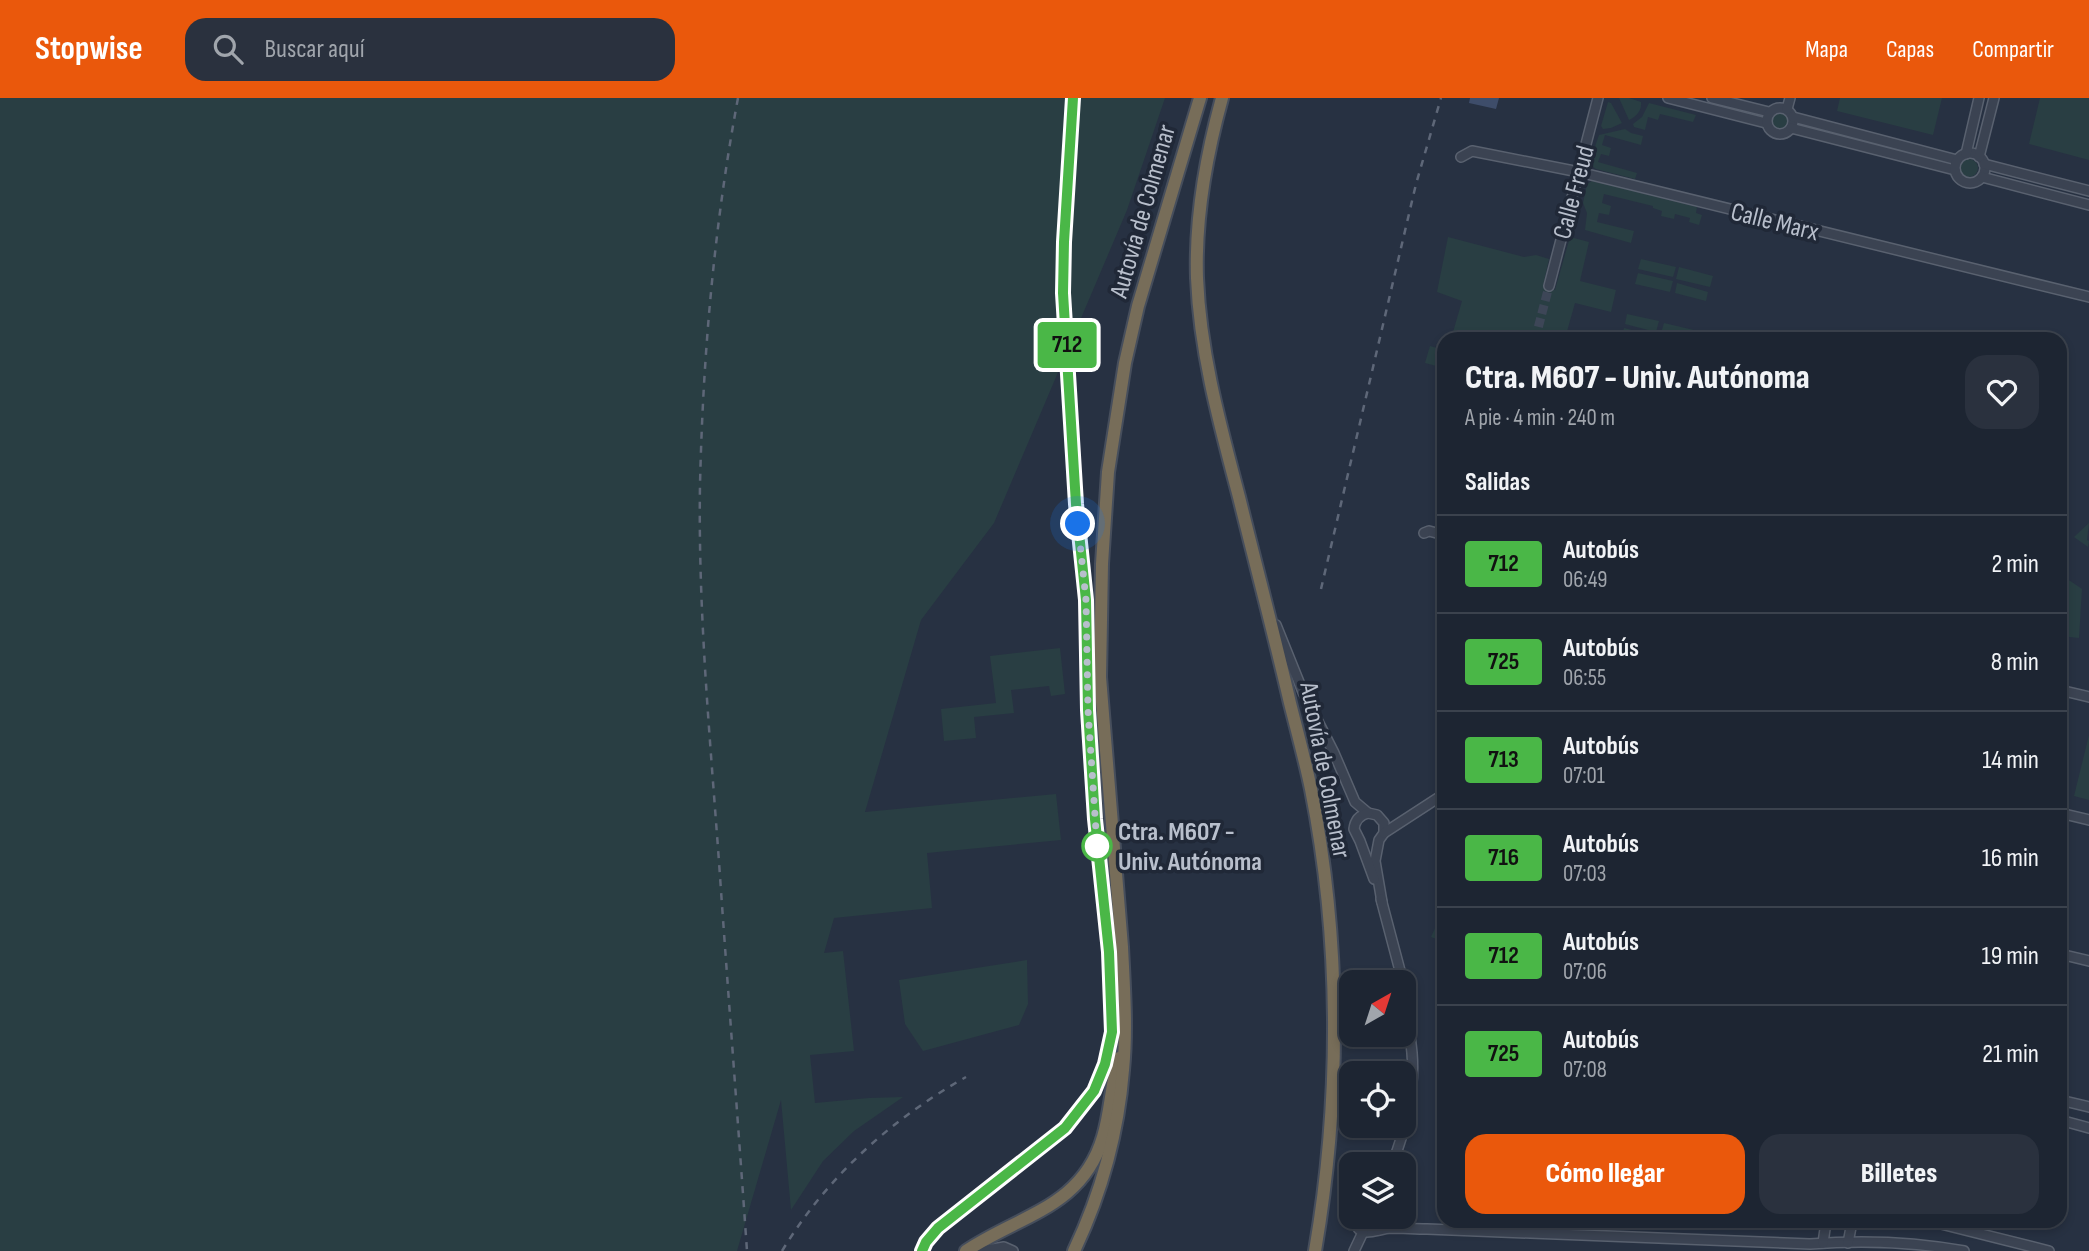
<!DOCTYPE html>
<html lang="es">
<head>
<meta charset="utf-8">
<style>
	:root { --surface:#1d2532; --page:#2a313e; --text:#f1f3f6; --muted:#a0a5ac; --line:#3b424d; --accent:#ea580c }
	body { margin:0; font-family:"Sofia Sans Condensed",sans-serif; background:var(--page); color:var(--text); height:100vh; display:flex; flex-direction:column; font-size:26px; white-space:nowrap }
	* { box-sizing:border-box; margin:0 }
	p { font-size:23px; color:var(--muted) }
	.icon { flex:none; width:38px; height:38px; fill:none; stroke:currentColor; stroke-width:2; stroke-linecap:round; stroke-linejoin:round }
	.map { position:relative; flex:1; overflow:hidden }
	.side { position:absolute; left:1437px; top:234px; width:630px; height:896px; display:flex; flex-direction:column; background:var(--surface); border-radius:21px; box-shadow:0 4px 10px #0003,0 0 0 2px var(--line) }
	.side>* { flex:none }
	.badge { padding:0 14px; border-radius:5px; font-size:24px; line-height:46px }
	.needle { width:46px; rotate:39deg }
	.buttons { position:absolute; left:1339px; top:872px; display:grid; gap:14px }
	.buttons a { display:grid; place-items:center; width:77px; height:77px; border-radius:14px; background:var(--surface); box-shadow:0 4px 10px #0003,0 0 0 2px var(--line); font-size:35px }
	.you { position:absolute; width:35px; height:35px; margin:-18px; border:5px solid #fff; border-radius:50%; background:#1a73e8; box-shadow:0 0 0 10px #1a73e833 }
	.map>.badge { position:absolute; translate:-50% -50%; box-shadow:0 0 0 4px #fff }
	h2 { padding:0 28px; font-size:26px; line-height:63px }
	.round { display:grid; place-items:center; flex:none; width:74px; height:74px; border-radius:21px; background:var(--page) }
	.overview { display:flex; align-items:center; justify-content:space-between; height:119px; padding:0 28px }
	h1 { font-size:33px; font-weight:800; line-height:52px }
	.cta { display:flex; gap:14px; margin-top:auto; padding:14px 28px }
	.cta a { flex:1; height:80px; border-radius:21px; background:var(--accent); color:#fff; font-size:28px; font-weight:800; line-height:80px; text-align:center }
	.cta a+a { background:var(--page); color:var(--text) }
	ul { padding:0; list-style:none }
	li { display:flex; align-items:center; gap:21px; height:98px; padding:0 28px; border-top:2px solid var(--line) }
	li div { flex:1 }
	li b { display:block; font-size:26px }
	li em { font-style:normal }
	li .badge { min-width:77px; font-weight:700; text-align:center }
	header { display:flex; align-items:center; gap:42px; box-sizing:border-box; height:98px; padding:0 35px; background:var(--accent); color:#fff }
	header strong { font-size:33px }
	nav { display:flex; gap:38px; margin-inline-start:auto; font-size:24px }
	.search { width:490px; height:63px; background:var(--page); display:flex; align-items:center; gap:18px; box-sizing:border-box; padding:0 24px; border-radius:21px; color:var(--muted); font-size:26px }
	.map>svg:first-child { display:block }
	.green { fill:#293e43 }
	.water { fill:#3e4d6a }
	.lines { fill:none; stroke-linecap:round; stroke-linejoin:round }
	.minor-tunnel { stroke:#3d4657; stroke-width:9; stroke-dasharray:9 4.5; stroke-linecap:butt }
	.minor-casing { stroke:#59616f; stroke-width:12 }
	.highway-casing { stroke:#464e5c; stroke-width:16 }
	.minor { stroke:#3b4352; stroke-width:9 }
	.highway { stroke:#776d59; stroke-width:12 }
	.rail { stroke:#5e6778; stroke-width:2.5; stroke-dasharray:7 7; stroke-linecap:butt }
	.line-casing { stroke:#fff; stroke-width:16 }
	.line { stroke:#4ab747; stroke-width:10 }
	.walk { stroke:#b8bfcc; stroke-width:7; stroke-dasharray:0 12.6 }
	.stop-dot { fill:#fff; stroke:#4ab747; stroke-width:3.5 }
	.labels { text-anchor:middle; stroke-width:7; stroke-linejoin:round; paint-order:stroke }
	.street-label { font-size:26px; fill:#b8bfcc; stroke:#202837 }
	.stop-label { font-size:26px; font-weight:bold; fill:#b8bfcc; stroke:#202837; text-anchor:start }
</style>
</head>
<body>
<header>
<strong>Stopwise</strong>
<div class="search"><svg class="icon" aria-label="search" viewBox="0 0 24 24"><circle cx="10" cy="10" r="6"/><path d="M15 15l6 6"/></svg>Buscar aquí</div>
<nav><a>Mapa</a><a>Capas</a><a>Compartir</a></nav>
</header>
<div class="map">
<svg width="2089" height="1153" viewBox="0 0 2089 1153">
	<rect width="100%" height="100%" fill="#273142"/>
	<!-- green -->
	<g class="green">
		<path d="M0,0H1165L1127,112L994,425L921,522L865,714L1056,696L1061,742L927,755L932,810L834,820L824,855L843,853L854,953L810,957L815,1005L869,1000L903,999L854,1033L823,1063L791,1112L781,1002L737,1153H0Z"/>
		<path d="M1619,0H1629L1641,4C1642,12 1637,18 1629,22Z"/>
		<path d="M1840,0H1942L1933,37L1837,13Z"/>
		<path d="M2040,0H2089V62L2029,46Z"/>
		<path d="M1608,4L1611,5L1622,25L1611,30L1603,31L1601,28Z"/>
		<path d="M1649,5L1696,17L1693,24L1660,16L1658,22L1648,19L1645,32L1634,29L1633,26L1642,19Z"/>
		<circle cx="1779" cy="23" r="9"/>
		<path d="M1625,31L1631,35L1643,38L1641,47L1605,37L1602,47L1611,50L1609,58L1601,56L1598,64L1637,75L1635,81L1596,71L1589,66L1599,37Z"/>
		<circle cx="1969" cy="70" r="9"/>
		<path d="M1592,83L1697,109L1696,115L1702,117L1699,127L1689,124L1690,120L1675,116L1674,121L1661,118L1662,113L1653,110V108L1604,96L1602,105L1611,108L1609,117L1599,115L1597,124L1634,133L1631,145L1585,132L1587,115L1583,105L1587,86Z"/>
		<path d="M1448,139L1524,159L1536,157L1549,161L1543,188L1555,192L1570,139L1589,144L1580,183L1616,192L1611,214L1575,205L1566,237L1578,242L1451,241L1462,203L1437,194Z"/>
		<path d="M1641,161L1676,169L1673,179L1638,171Z"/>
		<path d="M1679,169L1713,178L1710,189L1676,181Z"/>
		<path d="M1638,175L1673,183L1670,194L1635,186Z"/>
		<path d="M1677,185L1708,194L1706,203L1675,195Z"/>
		<path d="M1627,216L1659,223L1656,234L1625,226Z"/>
		<path d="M1664,225L1698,233L1696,241H1685L1661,235Z"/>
		<path d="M1624,230L1655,238L1654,241H1621Z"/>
		<path d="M1430,248L1444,252V270L1425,265Z"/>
		<path d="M2089,425L2087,442L2089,443L2088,449L2074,439Z"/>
		<path d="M2060,476L2082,491L2079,540L2060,538Z"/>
		<path d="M1060,550L1065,596L1051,598L1049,588L1011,592L1014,615L974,619L976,640L944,643L941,611L996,605L990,558Z"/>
		<path d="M2089,637V702L2074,698Z"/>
		<path d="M1444,810V844L1431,839Z"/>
		<path d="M1027,862L1028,906L1019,927L923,953L905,926L899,882Z"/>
	</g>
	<!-- water -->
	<path class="water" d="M1470,0H1499L1496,11L1469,5Z"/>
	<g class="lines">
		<!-- minor-tunnel -->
		<path class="minor-tunnel" d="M1535,242L1549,188"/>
		<defs>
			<g id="minor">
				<path d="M1668,0L1766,25"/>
				<path d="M1712,0L1769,14"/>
				<circle cx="1780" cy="23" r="13"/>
				<path d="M1787,11L1790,0"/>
				<path d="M1793,19L1957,62"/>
				<path d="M1791,30L1955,72"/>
				<circle cx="1970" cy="70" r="15"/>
				<path d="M1966,56L1979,0"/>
				<path d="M1461,59L1472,53L1579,74L2089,199"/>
				<path d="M1979,59L1994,0"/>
				<path d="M1984,66L2089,93"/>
				<path d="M1982,79L2089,107"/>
				<path d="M1549,188L1598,0"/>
				<path d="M1424,435L1429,433L1444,437"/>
				<path d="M1276,527L1303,594L1334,655L1355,704L1368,715L1377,717L1384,725V735L1379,742L1375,763L1382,804"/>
				<path d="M2060,592L2089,599"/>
				<path d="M1368,715C1360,717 1355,722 1354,731L1360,743L1374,781"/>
				<path d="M2060,715L2089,722"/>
				<path d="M1384,735L1444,696"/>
				<path d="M1381,801L1403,884"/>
				<path d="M2060,856L2089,863"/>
				<path d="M2060,1002L2089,1009"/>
				<path d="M2060,1022L2089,1030"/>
				<path d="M1392,1066C1406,1032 1415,991 1412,955C1410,933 1406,912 1404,890"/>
				<path d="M1354,1118C1357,1144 1375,1131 1391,1130C1403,1130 1415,1131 1427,1131L1810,1146C1860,1142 1915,1144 1964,1153"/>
				<path d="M1933,1124L2049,1153"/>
				<path d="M1378,1132L1384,1124L1385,1118"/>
				<path d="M1823,1145L1826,1124"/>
				<path d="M1848,1145L1852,1124"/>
				<path d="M922,1153L926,1144L938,1130L1065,1030L1094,993L1105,966L1112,934L1109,854L1097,746L1088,612L1086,502L1076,406L1063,195L1064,144L1073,0"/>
				<path d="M982,1153L1004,1149L1013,1153"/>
				<path d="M1354,1153L1363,1134"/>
			</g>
			<g id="highway">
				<path d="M1222,0C1206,58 1195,119 1197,180C1200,255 1220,327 1239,399C1256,468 1274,536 1290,605C1297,633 1305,662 1311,691C1341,843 1341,1001 1315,1153"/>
				<path d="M966,1153C1019,1117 1082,1110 1103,1039C1111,1013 1111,985 1119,960"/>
				<path d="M1074,1153C1101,1096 1118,1035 1123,972C1127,932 1124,890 1122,849L1100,579L1102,466L1108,374L1125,265L1138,208L1200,0"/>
			</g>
		</defs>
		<!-- minor casing -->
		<use href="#minor" class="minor-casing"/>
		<!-- highway casing -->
		<use href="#highway" class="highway-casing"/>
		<!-- minor -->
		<use href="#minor" class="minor"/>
		<!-- highway -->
		<use href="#highway" class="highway"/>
		<!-- rail -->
		<g class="rail">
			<path d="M738,0C714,128 703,257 700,387C698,513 710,639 719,764C728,894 738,1023 747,1153"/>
			<path d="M1321,491L1416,86L1441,0"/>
			<path d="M782,1153C827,1079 890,1022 966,979"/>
		</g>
	</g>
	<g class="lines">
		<defs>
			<path id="line" d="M922,1153L926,1144L938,1130L1065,1030L1094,993L1105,966L1112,934L1109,854L1095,721L1088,612L1086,502L1076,406L1063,195L1064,144L1073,0"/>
		</defs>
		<!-- line casing -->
		<use href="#line" class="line-casing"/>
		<!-- line -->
		<use href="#line" class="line"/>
		<!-- walk -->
		<path class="walk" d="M1078,426L1086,502L1088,612L1097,748"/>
	</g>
	<!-- markers -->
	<circle class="stop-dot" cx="1097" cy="748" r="14"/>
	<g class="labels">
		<!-- street labels -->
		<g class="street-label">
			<text transform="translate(1573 94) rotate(-75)" y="9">Calle Freud</text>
			<text transform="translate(1142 113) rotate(-74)" y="9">Autovía de Colmenar</text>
			<text transform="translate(1775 123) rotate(14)" y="9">Calle Marx</text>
			<text transform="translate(1326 672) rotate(79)" y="9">Autovía de Colmenar</text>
		</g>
		<!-- stop labels -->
		<g class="stop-label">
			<text x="1118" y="742">Ctra. M607 -<tspan x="1118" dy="30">Univ. Autónoma</tspan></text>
		</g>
	</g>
</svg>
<div class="buttons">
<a><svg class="needle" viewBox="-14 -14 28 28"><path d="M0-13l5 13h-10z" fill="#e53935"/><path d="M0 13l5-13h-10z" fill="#a0a5ac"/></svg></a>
<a><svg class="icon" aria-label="locate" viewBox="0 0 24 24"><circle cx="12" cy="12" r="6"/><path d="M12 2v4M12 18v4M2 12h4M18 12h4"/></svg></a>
<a><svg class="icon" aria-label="layers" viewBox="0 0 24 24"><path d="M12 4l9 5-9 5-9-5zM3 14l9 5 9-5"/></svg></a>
</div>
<div class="you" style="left:1078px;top:426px"></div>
<b class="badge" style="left:1067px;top:247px;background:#4ab747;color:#111">712</b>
<section class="side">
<div class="overview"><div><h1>Ctra. M607 - Univ. Autónoma</h1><p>A pie · 4 min · 240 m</p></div><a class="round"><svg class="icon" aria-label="heart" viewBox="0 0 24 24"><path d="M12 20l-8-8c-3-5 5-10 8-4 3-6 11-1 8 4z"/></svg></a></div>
<h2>Salidas</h2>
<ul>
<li><span class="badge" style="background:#4ab747;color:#111">712</span><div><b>Autobús</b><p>06:49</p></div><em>2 min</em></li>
<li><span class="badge" style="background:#4ab747;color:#111">725</span><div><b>Autobús</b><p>06:55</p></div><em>8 min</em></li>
<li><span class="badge" style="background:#4ab747;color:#111">713</span><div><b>Autobús</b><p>07:01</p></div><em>14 min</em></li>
<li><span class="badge" style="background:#4ab747;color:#111">716</span><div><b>Autobús</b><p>07:03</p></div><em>16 min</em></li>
<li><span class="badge" style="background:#4ab747;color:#111">712</span><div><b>Autobús</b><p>07:06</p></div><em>19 min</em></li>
<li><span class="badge" style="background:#4ab747;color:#111">725</span><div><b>Autobús</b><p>07:08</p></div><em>21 min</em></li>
</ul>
<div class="cta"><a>Cómo llegar</a><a>Billetes</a></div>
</section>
</div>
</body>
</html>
